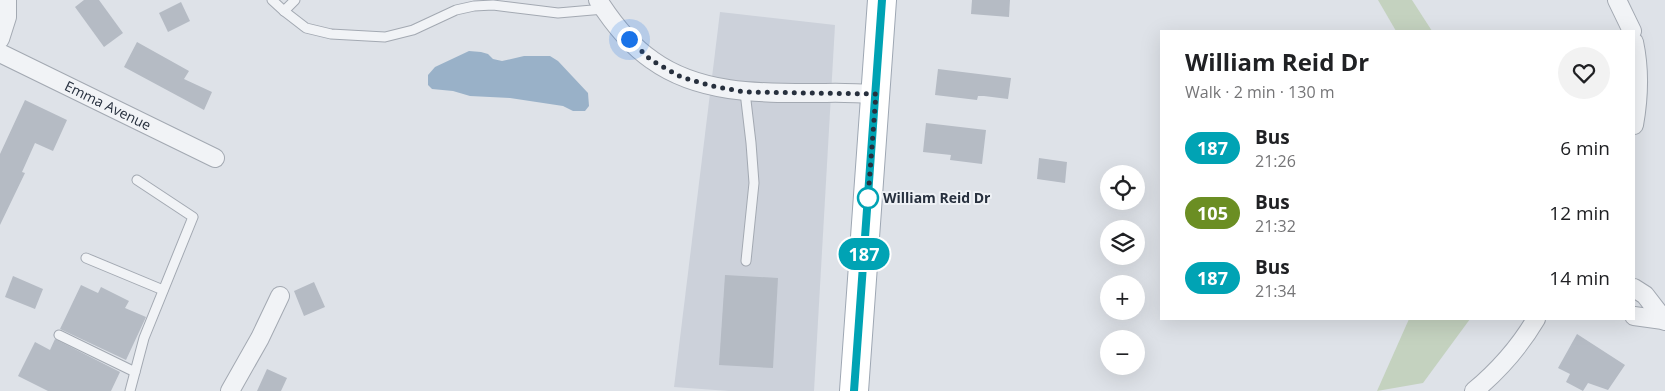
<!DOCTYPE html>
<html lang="en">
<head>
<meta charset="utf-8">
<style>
	:root { --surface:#fff; --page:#f2f2f2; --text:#202124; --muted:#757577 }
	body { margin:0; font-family:"Open Sans",sans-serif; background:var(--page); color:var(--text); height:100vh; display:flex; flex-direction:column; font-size:19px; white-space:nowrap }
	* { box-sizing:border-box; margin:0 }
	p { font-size:16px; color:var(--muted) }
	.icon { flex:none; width:28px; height:28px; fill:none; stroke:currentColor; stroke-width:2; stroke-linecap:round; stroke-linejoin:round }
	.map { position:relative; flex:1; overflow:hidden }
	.drawer { position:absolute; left:1160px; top:30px; width:475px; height:290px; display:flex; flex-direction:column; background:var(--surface); border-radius:0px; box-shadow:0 5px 20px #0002 }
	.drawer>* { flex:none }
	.badge { padding:0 10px; border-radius:16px; font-size:18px; line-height:32px }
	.controls { position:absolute; left:1100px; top:165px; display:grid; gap:10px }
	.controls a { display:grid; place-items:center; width:45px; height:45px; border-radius:50%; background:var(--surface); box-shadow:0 5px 20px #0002; font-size:25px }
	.you { position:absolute; width:25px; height:25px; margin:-12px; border:4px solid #fff; border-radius:50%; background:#1a73e8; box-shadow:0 0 0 8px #1a73e833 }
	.map>.badge { position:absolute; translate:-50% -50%; box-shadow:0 0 0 2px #fff }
	.round { display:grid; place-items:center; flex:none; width:52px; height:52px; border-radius:26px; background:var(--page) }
	.head { display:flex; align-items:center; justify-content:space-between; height:85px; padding:0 25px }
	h1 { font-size:24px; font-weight:700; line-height:38px }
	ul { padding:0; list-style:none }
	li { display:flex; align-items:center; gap:15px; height:65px; padding:0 25px }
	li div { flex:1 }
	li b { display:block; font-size:19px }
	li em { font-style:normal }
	li .badge { min-width:55px; font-weight:700; text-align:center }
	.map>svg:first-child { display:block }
	.built { fill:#ccd1da }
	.green { fill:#c4d2bf }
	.water { fill:#99b1c8 }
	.building { fill:#b5bbc4 }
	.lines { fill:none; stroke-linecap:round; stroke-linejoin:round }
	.lane-casing { stroke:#a3a9b2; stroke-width:11 }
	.street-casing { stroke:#a3a9b2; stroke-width:20 }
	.primary-casing { stroke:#9ea7b3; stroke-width:30 }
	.lane { stroke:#f1f3f6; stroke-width:9 }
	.street { stroke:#f1f3f6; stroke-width:18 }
	.primary { stroke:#fff; stroke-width:28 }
	.line-casing { stroke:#fff; stroke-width:11 }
	.line { stroke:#00a3b4; stroke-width:8 }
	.walk { stroke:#27303e; stroke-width:5; stroke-dasharray:0 9 }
	.stop-dot { fill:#fff; stroke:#00a3b4; stroke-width:2.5 }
	.labels { text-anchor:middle; stroke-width:4; stroke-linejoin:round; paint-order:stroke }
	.street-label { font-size:14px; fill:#27303e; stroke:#eef1f5 }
	.stop-label { font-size:14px; font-weight:bold; fill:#27303e; stroke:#eef1f5; text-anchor:start }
</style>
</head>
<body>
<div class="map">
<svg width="1665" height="391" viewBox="0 0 1665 391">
	<rect width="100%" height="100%" fill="#dee2e8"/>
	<!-- built -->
	<path class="built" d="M720,12L835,25L814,391H729L674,387Z"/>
	<!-- green -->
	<g class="green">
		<path d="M1378,0H1412L1432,31H1396Z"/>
		<path d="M1409,319H1470L1423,383L1377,391Z"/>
	</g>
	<!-- water -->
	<path class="water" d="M469,51L481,52L488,54L493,59L502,61L524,56H550L558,61L588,93L589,106L585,111H573L563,106L510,98L470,96L453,91L432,89L428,85V75L435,67Z"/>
	<!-- building -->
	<g class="building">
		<path d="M84,0H99L123,33L104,47L75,7Z"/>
		<path d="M972,0H1010L1009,17L971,14Z"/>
		<path d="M181,2L190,21L168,32L159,13Z"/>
		<path d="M137,42L189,71L184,79L212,92L204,110L124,67Z"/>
		<path d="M938,69L1011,78L1008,99L984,96H978L977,100L935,95Z"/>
		<path d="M25,100L67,120L53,151L35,143L22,172L25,173L0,225V154Z"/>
		<path d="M926,123L986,130L982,164L950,160L951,155L923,152Z"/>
		<path d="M1039,158L1067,162L1065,183L1037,179Z"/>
		<path d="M725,275L778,278L773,368L719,365Z"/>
		<path d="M13,276L43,289L35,309L5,297Z"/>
		<path d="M314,282L325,307L304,316L294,291Z"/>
		<path d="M81,285L98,293L101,287L129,301L125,308L146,317L126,360L60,329Z"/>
		<path d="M1577,334L1625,365L1608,390L1588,383L1583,391L1566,382L1570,374L1558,368Z"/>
		<path d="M55,339L120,372L111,391H48L18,376L35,342L50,350Z"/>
		<path d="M267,369L287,378L281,391H257Z"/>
	</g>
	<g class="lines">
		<defs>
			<g id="lane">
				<path d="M272,0L284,11L306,28L331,34L385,37L413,30L456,10L474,6L493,5L558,13L604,9"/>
				<path d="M284,11L295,0"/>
				<path d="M745,92L751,143L754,183L746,261"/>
				<path d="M86,258L163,290"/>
				<path d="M59,335L135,372"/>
				<path d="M130,391L144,338L193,217L137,180"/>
			</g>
			<g id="street">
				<path d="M598,0C612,22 630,45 652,60C702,96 767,93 826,93C843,92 859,94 876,94"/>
				<path d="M1617,0L1632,31"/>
				<path d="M0,39L7,17V0"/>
				<path d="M1634,42C1640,70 1639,97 1634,125"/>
				<path id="s1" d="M0,53L215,158"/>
				<path d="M1634,288L1645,295L1665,321"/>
				<path d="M1634,316L1663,320"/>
				<path d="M230,391L260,338L280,296"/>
				<path d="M1474,391C1498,371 1520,346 1536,319"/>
			</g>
			<path id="primary" d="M854,391L882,0"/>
		</defs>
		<!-- lane casing -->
		<use href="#lane" class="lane-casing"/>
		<!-- street casing -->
		<use href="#street" class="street-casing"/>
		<!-- primary casing -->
		<use href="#primary" class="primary-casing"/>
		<!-- lane -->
		<use href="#lane" class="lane"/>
		<!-- street -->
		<use href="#street" class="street"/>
		<!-- primary -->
		<use href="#primary" class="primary"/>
	</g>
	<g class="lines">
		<defs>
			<path id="line" d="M854,391L882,0"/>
		</defs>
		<!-- line casing -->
		<use href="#line" class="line-casing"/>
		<!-- line -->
		<use href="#line" class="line"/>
		<!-- walk -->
		<path class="walk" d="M629,39L651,60L681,77L712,86L745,92L876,94L868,198"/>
	</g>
	<!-- markers -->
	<circle class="stop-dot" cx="868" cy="198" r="10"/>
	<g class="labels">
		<!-- street labels -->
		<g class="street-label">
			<text dy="5" stroke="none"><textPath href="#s1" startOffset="120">Emma Avenue</textPath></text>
		</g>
		<!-- stop labels -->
		<g class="stop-label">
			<text x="883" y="203">William Reid Dr</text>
		</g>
	</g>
</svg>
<div class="controls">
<a><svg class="icon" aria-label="locate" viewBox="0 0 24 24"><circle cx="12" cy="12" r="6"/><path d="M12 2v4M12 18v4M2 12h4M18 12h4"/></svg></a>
<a><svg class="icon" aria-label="layers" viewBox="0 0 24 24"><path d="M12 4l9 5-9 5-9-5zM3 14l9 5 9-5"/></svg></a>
<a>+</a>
<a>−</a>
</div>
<div class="you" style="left:629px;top:39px"></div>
<b class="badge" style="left:864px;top:254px;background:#00a3b4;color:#fff">187</b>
<section class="drawer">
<div class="head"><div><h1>William Reid Dr</h1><p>Walk · 2 min · 130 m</p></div><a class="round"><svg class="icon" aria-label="heart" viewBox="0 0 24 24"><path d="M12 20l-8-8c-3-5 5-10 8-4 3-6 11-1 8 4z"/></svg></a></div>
<ul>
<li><span class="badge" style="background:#00a3b4;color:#fff">187</span><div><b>Bus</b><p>21:26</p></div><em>6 min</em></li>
<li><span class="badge" style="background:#6b8e23;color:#fff">105</span><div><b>Bus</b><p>21:32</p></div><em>12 min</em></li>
<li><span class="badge" style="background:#00a3b4;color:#fff">187</span><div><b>Bus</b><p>21:34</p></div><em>14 min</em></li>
</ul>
</section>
</div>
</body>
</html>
